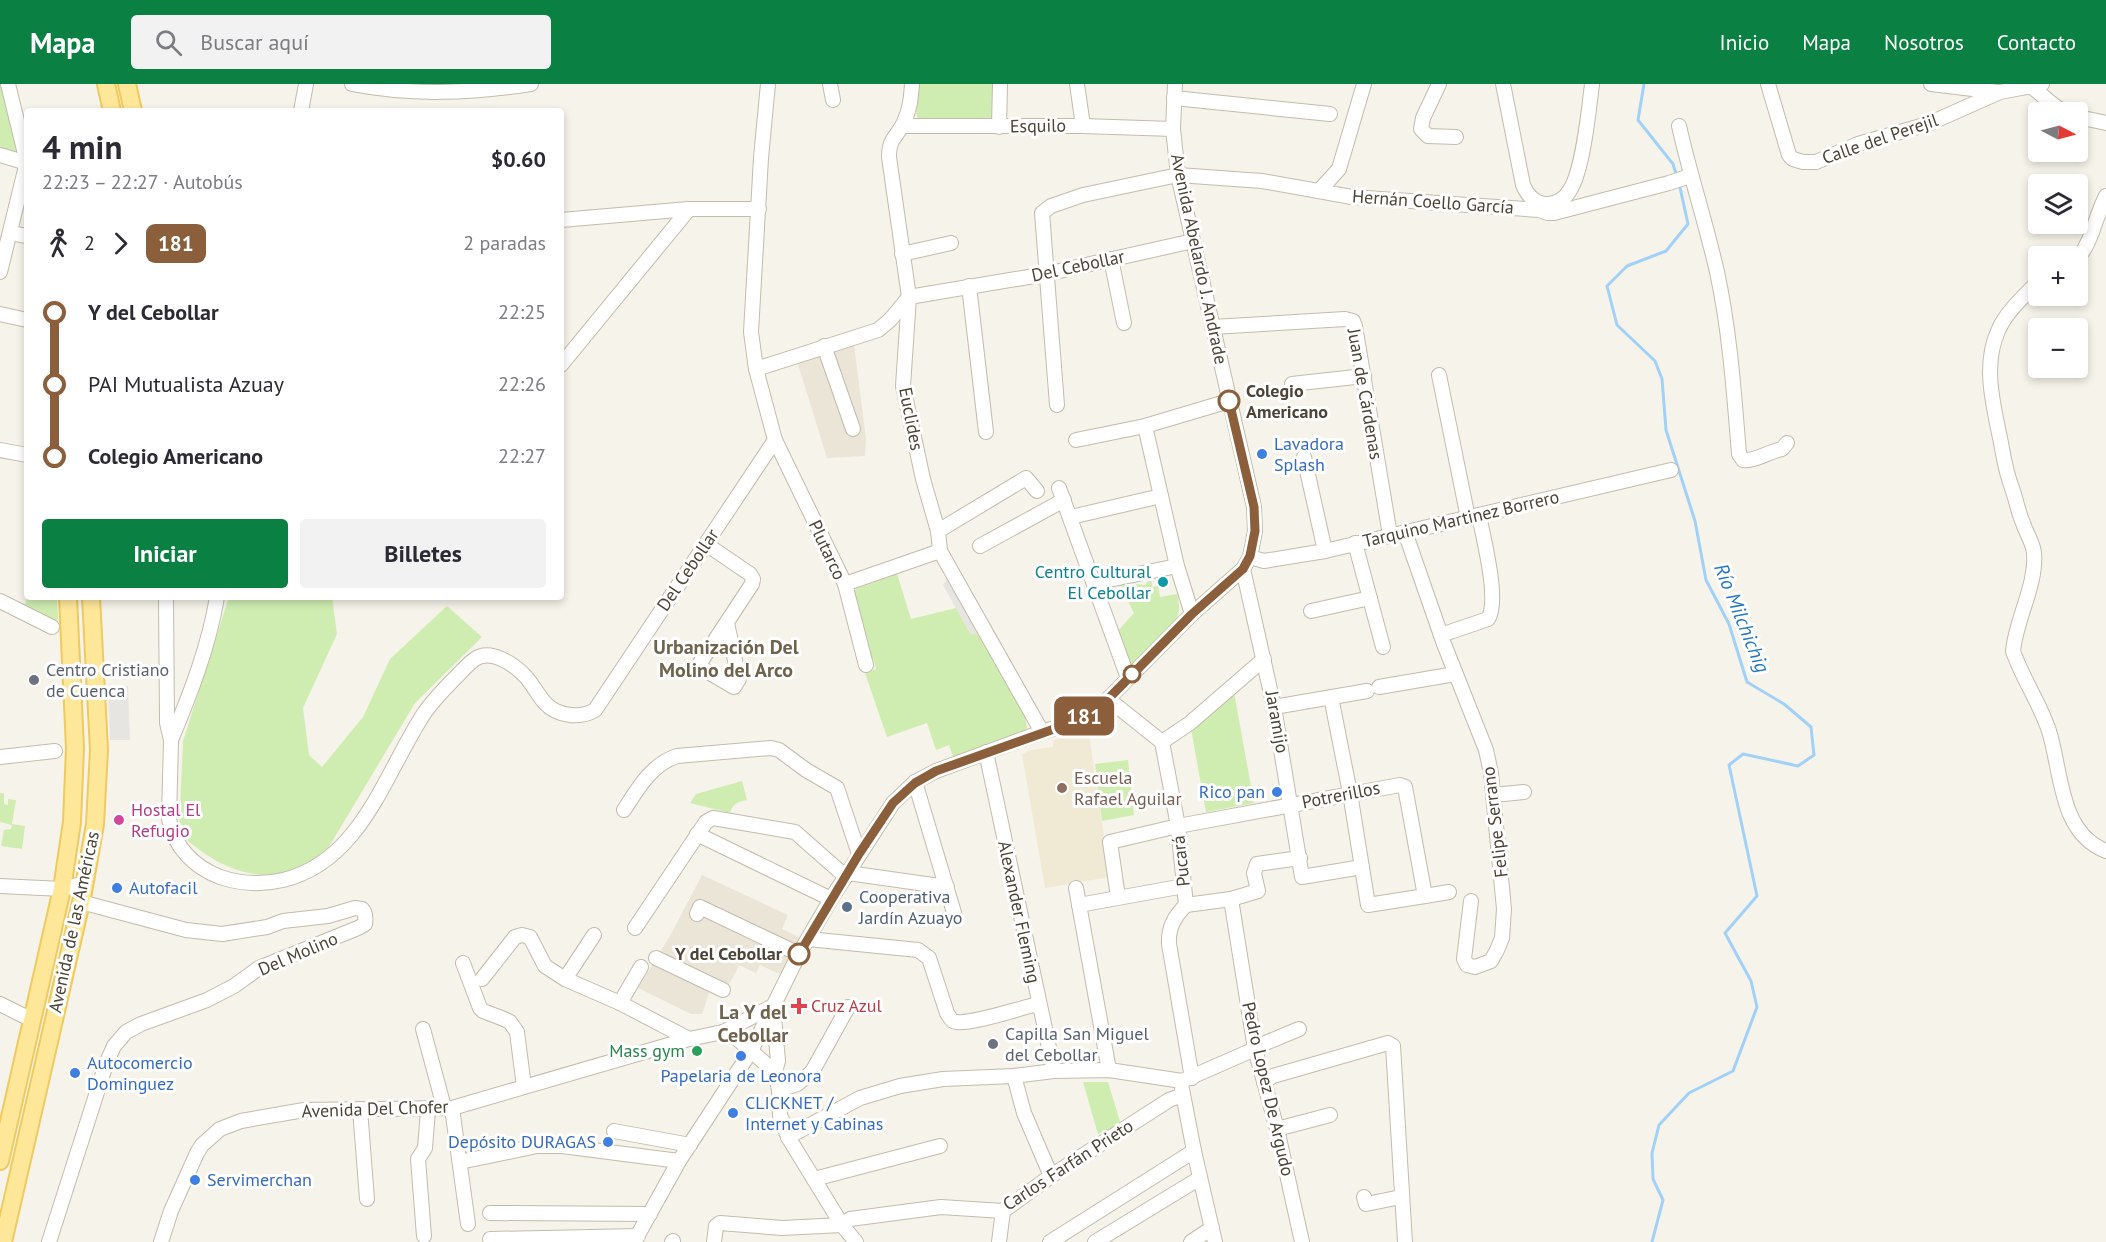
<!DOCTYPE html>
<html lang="es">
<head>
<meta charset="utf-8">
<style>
	:root { --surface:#fff; --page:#f2f2f3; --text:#2b2b33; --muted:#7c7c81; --accent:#0b8043 }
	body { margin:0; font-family:"PT Sans",sans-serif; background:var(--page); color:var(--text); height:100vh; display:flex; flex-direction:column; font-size:22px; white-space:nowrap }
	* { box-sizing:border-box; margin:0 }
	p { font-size:20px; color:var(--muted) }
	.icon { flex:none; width:33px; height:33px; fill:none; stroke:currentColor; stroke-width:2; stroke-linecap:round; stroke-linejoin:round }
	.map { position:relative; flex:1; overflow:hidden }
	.sheet { position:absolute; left:24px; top:24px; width:540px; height:492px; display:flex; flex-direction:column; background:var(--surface); border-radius:6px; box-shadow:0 3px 9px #0003 }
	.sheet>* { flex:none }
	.badge { padding:0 12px; border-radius:9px; font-size:21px; line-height:39px }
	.needle { width:39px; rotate:96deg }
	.buttons { position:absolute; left:2028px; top:18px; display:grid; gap:12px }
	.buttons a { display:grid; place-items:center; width:60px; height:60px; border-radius:6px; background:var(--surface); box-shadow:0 3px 9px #0003; font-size:30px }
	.map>.badge { position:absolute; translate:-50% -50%; box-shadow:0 0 0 3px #fff }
	.legs { display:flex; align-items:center; gap:9px; height:66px; padding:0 18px; font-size:20px }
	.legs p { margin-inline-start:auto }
	.head { display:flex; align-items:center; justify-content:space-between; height:102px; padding:0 18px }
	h1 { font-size:33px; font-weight:700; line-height:45px }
	.primary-button { display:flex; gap:12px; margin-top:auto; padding:12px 18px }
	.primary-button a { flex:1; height:69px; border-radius:6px; background:var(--accent); color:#fff; font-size:24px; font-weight:700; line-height:69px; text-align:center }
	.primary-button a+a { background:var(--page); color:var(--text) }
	ul { padding:0 18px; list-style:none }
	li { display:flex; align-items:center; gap:21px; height:72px; font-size:22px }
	li i { display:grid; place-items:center; width:9px; height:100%; margin:0 8px; background:currentColor }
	li i::after { content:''; width:15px; height:15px; margin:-8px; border:4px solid; border-radius:50%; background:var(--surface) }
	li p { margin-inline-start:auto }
	li:first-child i { background:linear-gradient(#0000 50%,currentColor 0) }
	li:last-child i { background:linear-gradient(currentColor 50%,#0000 0) }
	header { display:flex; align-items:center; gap:36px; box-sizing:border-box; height:84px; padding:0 30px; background:var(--accent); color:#fff }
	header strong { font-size:28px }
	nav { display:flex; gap:33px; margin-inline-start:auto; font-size:21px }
	.search { width:420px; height:54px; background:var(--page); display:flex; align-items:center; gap:15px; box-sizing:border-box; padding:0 21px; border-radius:6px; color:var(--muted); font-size:22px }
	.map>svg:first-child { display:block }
	.residential { fill:#eae5d7 }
	.education { fill:#f0e9d3 }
	.green { fill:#cfedb0 }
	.parking { fill:#e7e5e1 }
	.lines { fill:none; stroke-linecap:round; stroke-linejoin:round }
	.stream { stroke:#a2d1f7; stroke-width:3 }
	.minor-casing { stroke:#c3bcab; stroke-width:16 }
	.major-casing { stroke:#eeca60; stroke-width:20 }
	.minor { stroke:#fff; stroke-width:14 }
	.major { stroke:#ffe79a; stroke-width:16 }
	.line-1-casing { stroke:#fff; stroke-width:14 }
	.line-1 { stroke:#8b5e3c; stroke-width:9 }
	.stop-1-dot { fill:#fff; stroke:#8b5e3c; stroke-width:3 }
	.shop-dot { fill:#3f7fe0; stroke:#fff; stroke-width:2 }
	.culture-dot { fill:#0f9aa8; stroke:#fff; stroke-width:2 }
	.worship-dot { fill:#6b7280; stroke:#fff; stroke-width:2 }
	.education-dot { fill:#8d6e63; stroke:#fff; stroke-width:2 }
	.hotel-dot { fill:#d1479c; stroke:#fff; stroke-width:2 }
	.service-dot { fill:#5c6f8a; stroke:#fff; stroke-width:2 }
	.health-dot { fill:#e0444e; stroke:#fff; stroke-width:2 }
	.leisure-dot { fill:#2e9e5b; stroke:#fff; stroke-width:2 }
	.labels { text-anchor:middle; stroke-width:6; stroke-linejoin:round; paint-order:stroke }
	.street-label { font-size:18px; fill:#4b4437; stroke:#fff }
	.stop-label { font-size:18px; font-weight:bold; fill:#4b4437; stroke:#fff; text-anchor:start }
	.shop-label { font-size:18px; fill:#366cbe; stroke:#fff; text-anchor:start }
	.culture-label { font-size:18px; fill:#0d838f; stroke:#fff; text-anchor:end }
	.worship-label { font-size:18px; fill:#5b616d; stroke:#fff; text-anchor:start }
	.education-label { font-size:18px; fill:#785e54; stroke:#fff; text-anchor:start }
	.hotel-label { font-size:18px; fill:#b23c85; stroke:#fff; text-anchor:start }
	.service-label { font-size:18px; fill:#4e5e75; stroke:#fff; text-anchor:start }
	.health-label { font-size:18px; fill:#be3a42; stroke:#fff; text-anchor:start }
	.leisure-label { font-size:18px; fill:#27864d; stroke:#fff; text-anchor:end }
	.water-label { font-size:20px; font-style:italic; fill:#2579c2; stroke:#fff }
	.neighbourhood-label { font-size:20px; font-weight:bold; fill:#6f634d; stroke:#fff }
</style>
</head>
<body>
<header>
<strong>Mapa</strong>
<div class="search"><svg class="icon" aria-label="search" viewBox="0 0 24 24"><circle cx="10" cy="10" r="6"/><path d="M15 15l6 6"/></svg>Buscar aquí</div>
<nav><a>Inicio</a><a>Mapa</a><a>Nosotros</a><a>Contacto</a></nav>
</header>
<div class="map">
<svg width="2106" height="1158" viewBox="0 0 2106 1158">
	<rect width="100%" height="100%" fill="#f6f3ea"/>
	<!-- residential -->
	<g class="residential">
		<path d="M854,260L866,355L865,372L827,374L797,277Z"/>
		<path d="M702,791L788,831L782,845L801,854L790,867L788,872L790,874L780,890L760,881L756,889L698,862L739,882L728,902L711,903L702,930H691L638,904L671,850Z"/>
	</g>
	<!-- education -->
	<path class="education" d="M1088,644L1110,793L1045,804L1022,670L1031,666L1053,663V657Z"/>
	<!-- green -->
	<g class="green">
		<path d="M0,0H3L19,67L17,70L0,64Z"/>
		<path d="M915,0H994L993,34L919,38L914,23Z"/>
		<path d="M897,490L911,535L956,524L970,549L979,551L1025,633L1027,644L1020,652L954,675L949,661L936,666L927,639L887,653L865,589L876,585L874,577L867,568L854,509L856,505Z"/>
		<path d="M1151,494L1152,503L1158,502L1160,513L1177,510C1180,522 1180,529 1175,540L1128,586L1116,549L1134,529L1120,501L1135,500L1145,501Z"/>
		<path d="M57,513L58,535L53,539L25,525L26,515Z"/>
		<path d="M229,513H332L337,550L303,624L309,671L322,683L363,633L390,575L447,522L482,553L415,619L324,771C272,808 222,789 179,749L183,657Z"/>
		<path d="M1234,608L1254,719L1206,728L1191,645Z"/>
		<path d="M1128,676L1134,731L1102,737L1095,680Z"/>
		<path d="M742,697L747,716C738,718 733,719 730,729L690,719L696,710Z"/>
		<path d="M0,709H4V720L8,721V715L16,716L12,740L25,742L22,765L1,762L4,746L11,745L12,741L0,738Z"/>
		<path d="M1083,998H1108L1121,1041L1098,1050Z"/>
	</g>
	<!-- parking -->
	<g class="parking">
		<path d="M947,495L979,551L970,549L956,524L943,501Z"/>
		<path d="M128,602L130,656H110L108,604Z"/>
	</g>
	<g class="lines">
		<!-- stream -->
		<g class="stream">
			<path d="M1644,0L1638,36L1673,80L1677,93"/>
			<path d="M1652,1158L1663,1116L1653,1095L1652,1069L1659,1041L1689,1009L1733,987L1757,923L1751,897L1725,849L1757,812L1729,681L1743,670L1798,682L1814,671L1811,643L1784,620L1747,598L1729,540L1706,496L1695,437L1666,346L1662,295L1655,277L1617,241L1607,202L1627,182L1666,167L1688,140L1679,99"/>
		</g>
		<defs>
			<g id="minor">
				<path d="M352,0C412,12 471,9 531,0"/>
				<path d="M830,0L833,16"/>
				<path d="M912,0C911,14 910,25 904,38C897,54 889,53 889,73L909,213L903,302L923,395L938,447L940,467L1042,648"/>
				<path d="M1077,0L1083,42"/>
				<path d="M1439,0L1423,34L1421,45L1428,52L1456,53"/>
				<path d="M1503,0L1523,101C1527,111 1536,121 1547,120C1557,120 1565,115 1570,106C1583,86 1589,25 1592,0"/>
				<path d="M1768,0L1789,71L1793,75L1803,78H1816L1858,60L1928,40L2000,8L2042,0"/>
				<path d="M1931,0L1998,8"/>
				<path d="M2030,2C2043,10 2052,23 2066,28"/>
				<path d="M1174,14L1330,30"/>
				<path d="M301,27L306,0"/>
				<path d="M2078,33L2106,39"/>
				<path d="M903,42H1083L1173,45"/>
				<path d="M1679,42C1690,91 1706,139 1717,188C1730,248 1734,309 1739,370L1743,376C1754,378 1770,367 1782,365L1787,359"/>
				<path d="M999,43L1000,0"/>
				<path d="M0,71L27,79"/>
				<path d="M1319,107L1339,85L1364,0"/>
				<path d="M561,136L689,125H759"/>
				<path d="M10,149L27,152"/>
				<path d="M902,170L951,159"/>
				<path d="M2078,174C2093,156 2095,133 2106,112"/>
				<path d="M1111,175L1124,239"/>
				<path d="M0,188L27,78L8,0"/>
				<path d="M2038,198C2024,212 2006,228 1998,247C1982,283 1994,323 2001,359C2004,375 2006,389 2012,404C2016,415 2018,428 2023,439C2026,449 2033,458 2034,469C2037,500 2016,535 2013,567C2022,594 2040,619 2049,647C2062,688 2059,749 2106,767"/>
				<path d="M969,202L986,348"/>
				<path d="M0,230L27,236"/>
				<path d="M1212,243L1345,235L1353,237L1355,242L1390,451"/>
				<path d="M824,262L853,345"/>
				<path d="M561,281L689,125"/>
				<path d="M756,285L878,246L890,236L909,213L1046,190L1193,157"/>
				<path d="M1439,291L1468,434"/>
				<path d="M1292,300L1364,292"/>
				<path d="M1057,321L1042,129L1051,122L1083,111L1178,91L1262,97L1352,113L1539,126L1548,129H1554L1669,99L1690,92"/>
				<path d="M1145,342L1177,482L1192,530"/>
				<path d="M775,356L845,500L866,581"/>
				<path d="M1076,356L1145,342L1229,317"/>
				<path d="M0,366L27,371"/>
				<path d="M1304,373L1325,467"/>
				<path d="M1059,404L1128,594"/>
				<path d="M1071,433L1161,412"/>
				<path d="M938,447L1026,394L1037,407"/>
				<path d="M1405,448L1444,560L1486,666L1491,689L1504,825L1502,854L1497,866L1491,877L1475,883L1467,881L1464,875L1471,817"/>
				<path d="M1355,459L1383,563"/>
				<path d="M706,460L750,490L753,495L752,500L698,582L734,603L739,595L727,539"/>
				<path d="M980,462L1064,416"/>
				<path d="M1250,473L1264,477L1325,467L1671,386"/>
				<path d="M1243,485L1274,623L1302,793L1362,783"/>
				<path d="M1094,499L1177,482"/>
				<path d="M845,500L940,467"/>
				<path d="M166,513L167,639L171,656L169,735C174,763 194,783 220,793C241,800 262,801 283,796C362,777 385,688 425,628C435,614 446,603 458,591C463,586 469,579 475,575C491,564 515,581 526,593C533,601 538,611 545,619C557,632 580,635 595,626L775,356L756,285L751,248L761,74L768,0"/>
				<path d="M0,517L52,543"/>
				<path d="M1311,527L1370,514"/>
				<path d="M1441,551L1488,535C1500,516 1483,454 1479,431"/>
				<path d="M1379,603L1455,590"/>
				<path d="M1108,615L1162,658L1178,742L1186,821C1175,832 1168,843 1169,860L1192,994"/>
				<path d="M1274,623L1367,607"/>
				<path d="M171,656C190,611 209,562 217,513"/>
				<path d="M1162,658L1190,639L1264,575"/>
				<path d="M986,668L1054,987"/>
				<path d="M0,673L55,667"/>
				<path d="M915,698L955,832"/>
				<path d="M1493,711L1524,708"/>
				<path d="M624,726C638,704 652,680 677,672L771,664L779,666L806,686L837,704L859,770"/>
				<path d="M697,750L831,815"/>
				<path d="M848,789L947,803"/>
				<path d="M0,802L62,805L85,799"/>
				<path d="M1076,804L1109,986"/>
				<path d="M1425,812L1449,808"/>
				<path d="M1118,813L1110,758L1178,742L1400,701L1405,703L1425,812L1368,821L1350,709L1331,613"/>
				<path d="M1231,815L1255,965L1277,1045L1302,1158"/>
				<path d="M1079,821L1184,802"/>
				<path d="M1186,821L1231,815L1258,807L1254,789L1257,780L1300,774"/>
				<path d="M697,830L700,823L799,870"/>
				<path d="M635,844L706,738L713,734L795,748L845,792"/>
				<path d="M808,855L918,866L929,874L947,929C950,934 952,938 957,938C974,940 1020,924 1038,920"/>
				<path d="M656,874L723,906"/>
				<path d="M463,879L480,924L483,927L504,935L510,938L517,948L524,1003"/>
				<path d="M482,895L515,853L522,851L530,853L545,882L565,895L620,919L689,955"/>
				<path d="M565,895L594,851"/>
				<path d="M620,919L641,883"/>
				<path d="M0,920L32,936"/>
				<path d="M423,945L444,1023"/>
				<path d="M723,948L733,951L775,988"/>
				<path d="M1014,992L1024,1029L1051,1092"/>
				<path d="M1264,998L1273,992L1388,959L1393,962L1405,1158"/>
				<path d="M1182,1005L1194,1067L1215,1158"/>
				<path d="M779,1006L797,1000L812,988L848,923"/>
				<path d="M452,1024L468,1140"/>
				<path d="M360,1025L367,1115"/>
				<path d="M1277,1045L1330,1031"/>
				<path d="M614,1047L690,1061"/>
				<path d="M788,1053L860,1014L900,1002L943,995L1014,992L1054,987L1109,986L1182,997L1255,965L1263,960L1299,945"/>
				<path d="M460,1078L537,1062H562L679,1077"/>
				<path d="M814,1095L940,1062"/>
				<path d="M1364,1113L1366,1120L1401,1113"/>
				<path d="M490,1129L650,1130"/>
				<path d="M424,1152L418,1075L425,1064L428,1026"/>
				<path d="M490,1155L638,1152"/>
				<path d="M49,1158L106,980L114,962L126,948L141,940L207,916L234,902L259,884L358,844L365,840C366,834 366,829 362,825L355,824L328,832L283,837L267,843L222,850L186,846L81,818"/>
				<path d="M161,1158L171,1127L197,1069L202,1061L220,1045L241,1037L304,1026L452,1024L689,955L723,948L773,922L778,977L775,988L779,1006L780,1031L788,1053L842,1141L856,1158"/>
				<path d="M634,1158L679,1077L751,967L799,870L831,815L893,719L915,698L936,687L1042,648L1071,639L1087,630L1108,615L1192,530L1243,485L1250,473L1255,447L1254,423L1178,91L1173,45L1175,0"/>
				<path d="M672,1158L673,1157"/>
				<path d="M714,1158L716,1142L720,1139L782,1144L842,1141L850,1135L941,1123L1003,1127L1051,1092L1169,1016L1183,1011"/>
				<path d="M999,1158L1003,1127"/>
				<path d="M1050,1158L1194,1067"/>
				<path d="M1095,1158L1200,1094"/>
				<path d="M1191,1158L1212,1144"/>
			</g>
			<g id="major">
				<path d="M106,0L112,27"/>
				<path d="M127,0L133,27"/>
				<path d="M0,1077L62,805L72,738L75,664L68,513"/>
				<path d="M3,1158L82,814L95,740L99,666L91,513"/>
			</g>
		</defs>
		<!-- minor casing -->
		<use href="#minor" class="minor-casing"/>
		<!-- major casing -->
		<use href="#major" class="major-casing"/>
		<!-- minor -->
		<use href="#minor" class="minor"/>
		<!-- major -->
		<use href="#major" class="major"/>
	</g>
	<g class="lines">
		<defs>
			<path id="line-1" d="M799,870L859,770L893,719L915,699L936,687L1071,639L1087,630L1108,615L1192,530L1243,485L1250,472L1255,447L1254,423L1229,317"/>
		</defs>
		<!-- line-1 casing -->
		<use href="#line-1" class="line-1-casing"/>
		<!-- line-1 -->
		<use href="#line-1" class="line-1"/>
	</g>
	<!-- markers -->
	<g class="stop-1-dot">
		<circle cx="1229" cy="317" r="10"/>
		<circle cx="1132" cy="590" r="8"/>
		<circle cx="799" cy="870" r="10"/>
	</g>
	<g class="shop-dot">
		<circle cx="1262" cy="370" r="6"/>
		<circle cx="1277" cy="708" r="6"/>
		<circle cx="117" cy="804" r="6"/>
		<circle cx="741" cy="972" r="6"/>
		<circle cx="75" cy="989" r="6"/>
		<circle cx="733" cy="1029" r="6"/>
		<circle cx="608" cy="1058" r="6"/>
		<circle cx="195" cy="1096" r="6"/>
	</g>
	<circle class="culture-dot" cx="1163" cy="498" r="6"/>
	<g class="worship-dot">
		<circle cx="34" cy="596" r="6"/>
		<circle cx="993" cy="960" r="6"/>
	</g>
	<circle class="education-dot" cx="1062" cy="704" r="6"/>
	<circle class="hotel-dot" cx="119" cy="736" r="6"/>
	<circle class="service-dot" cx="847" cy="823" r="6"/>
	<path class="health-dot" d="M796 913h6v6h6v6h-6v6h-6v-6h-6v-6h6z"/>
	<circle class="leisure-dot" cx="697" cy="967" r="6"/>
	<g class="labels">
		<!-- street labels -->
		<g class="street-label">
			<text transform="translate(1038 42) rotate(-1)" y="6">Esquilo</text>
			<text transform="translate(1880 55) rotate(-19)" y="6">Calle del Perejil</text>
			<text transform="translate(1433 118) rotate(4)" y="6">Hernán Coello García</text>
			<text transform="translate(1199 175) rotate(78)" y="6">Avenida Abelardo J. Andrade</text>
			<text transform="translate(1078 182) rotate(-12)" y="6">Del Cebollar</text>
			<text transform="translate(1365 310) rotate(80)" y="6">Juan de Cárdenas</text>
			<text transform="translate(911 335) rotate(79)" y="6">Euclides</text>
			<text transform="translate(1461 435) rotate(-13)" y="6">Tarquino Martinez Borrero</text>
			<text transform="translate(827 466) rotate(65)" y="6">Plutarco</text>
			<text transform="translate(688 486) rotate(-56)" y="6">Del Cebollar</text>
			<text transform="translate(1277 638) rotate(80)" y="6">Jaramijo</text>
			<text transform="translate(1341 711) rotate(-11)" y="6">Potrerillos</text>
			<text transform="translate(1495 738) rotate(-97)" y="6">Felipe Serrano</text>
			<text transform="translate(1181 777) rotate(-96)" y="6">Pucará</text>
			<text transform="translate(1019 828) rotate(78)" y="6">Alexander Fleming</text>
			<text transform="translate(74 838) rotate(-78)" y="6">Avenida de las Américas</text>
			<text transform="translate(298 870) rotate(-23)" y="6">Del Molino</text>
			<text transform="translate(1268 1005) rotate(77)" y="6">Pedro Lopez De Argudo</text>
			<text transform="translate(375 1025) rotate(-2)" y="6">Avenida Del Chofer</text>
			<text transform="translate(1068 1081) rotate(-33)" y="6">Carlos Farfán Prieto</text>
		</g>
		<!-- stop labels -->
		<g class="stop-label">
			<text x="1246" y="313">Colegio<tspan x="1246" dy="21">Americano</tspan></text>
			<text x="782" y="876" text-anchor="end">Y del Cebollar</text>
		</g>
		<!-- shop labels -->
		<g class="shop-label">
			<text x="1274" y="366">Lavadora<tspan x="1274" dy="21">Splash</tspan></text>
			<text x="1265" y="714" text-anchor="end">Rico pan</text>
			<text x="129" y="810">Autofacil</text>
			<text x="87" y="985">Autocomercio<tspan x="87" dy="21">Dominguez</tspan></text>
			<text x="741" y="998" text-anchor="middle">Papelaria de Leonora</text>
			<text x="745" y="1025">CLICKNET /<tspan x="745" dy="21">Internet y Cabinas</tspan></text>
			<text x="596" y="1064" text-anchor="end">Depósito DURAGAS</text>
			<text x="207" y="1102">Servimerchan</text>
		</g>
		<!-- culture labels -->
		<g class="culture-label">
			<text x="1151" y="494">Centro Cultural<tspan x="1151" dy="21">El Cebollar</tspan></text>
		</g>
		<!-- worship labels -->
		<g class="worship-label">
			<text x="46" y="592">Centro Cristiano<tspan x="46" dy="21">de Cuenca</tspan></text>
			<text x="1005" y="956">Capilla San Miguel<tspan x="1005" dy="21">del Cebollar</tspan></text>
		</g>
		<!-- education labels -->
		<g class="education-label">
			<text x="1074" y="700">Escuela<tspan x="1074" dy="21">Rafael Aguilar</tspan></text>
		</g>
		<!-- hotel labels -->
		<g class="hotel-label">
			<text x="131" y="732">Hostal El<tspan x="131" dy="21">Refugio</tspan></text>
		</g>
		<!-- service labels -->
		<g class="service-label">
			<text x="859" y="819">Cooperativa<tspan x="859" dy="21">Jardín Azuayo</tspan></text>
		</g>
		<!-- health labels -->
		<g class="health-label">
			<text x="811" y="928">Cruz Azul</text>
		</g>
		<!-- leisure labels -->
		<g class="leisure-label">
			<text x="685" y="973">Mass gym</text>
		</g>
		<!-- water labels -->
		<g class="water-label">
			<text transform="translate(1742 534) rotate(68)" y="7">Río Milchichig</text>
		</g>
		<!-- neighbourhood labels -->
		<g class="neighbourhood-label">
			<text x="726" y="570">Urbanización Del<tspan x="726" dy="23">Molino del Arco</tspan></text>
			<text x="753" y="935">La Y del<tspan x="753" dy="23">Cebollar</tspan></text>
		</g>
	</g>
</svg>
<div class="buttons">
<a><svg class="needle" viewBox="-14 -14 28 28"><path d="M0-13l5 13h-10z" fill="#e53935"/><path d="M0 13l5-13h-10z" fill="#7c7c81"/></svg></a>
<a><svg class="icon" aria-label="layers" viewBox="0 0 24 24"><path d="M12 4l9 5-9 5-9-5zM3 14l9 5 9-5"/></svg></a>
<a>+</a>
<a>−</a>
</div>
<b class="badge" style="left:1084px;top:632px;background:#8b5e3c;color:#fff">181</b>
<section class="sheet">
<div class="head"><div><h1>4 min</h1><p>22:23 – 22:27 · Autobús</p></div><b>$0.60</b></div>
<div class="legs"><svg class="icon" aria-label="walk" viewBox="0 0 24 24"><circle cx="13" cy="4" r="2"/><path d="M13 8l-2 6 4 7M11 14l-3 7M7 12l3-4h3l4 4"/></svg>2<svg class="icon" aria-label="forward" viewBox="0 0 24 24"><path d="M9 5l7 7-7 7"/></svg><b class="badge" style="background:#8b5e3c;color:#fff">181</b><p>2 paradas</p></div>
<ul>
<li><i style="color:#8b5e3c"></i><b>Y del Cebollar</b><p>22:25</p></li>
<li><i style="color:#8b5e3c"></i><span>PAI Mutualista Azuay</span><p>22:26</p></li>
<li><i style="color:#8b5e3c"></i><b>Colegio Americano</b><p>22:27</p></li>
</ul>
<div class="primary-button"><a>Iniciar</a><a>Billetes</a></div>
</section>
</div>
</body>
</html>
